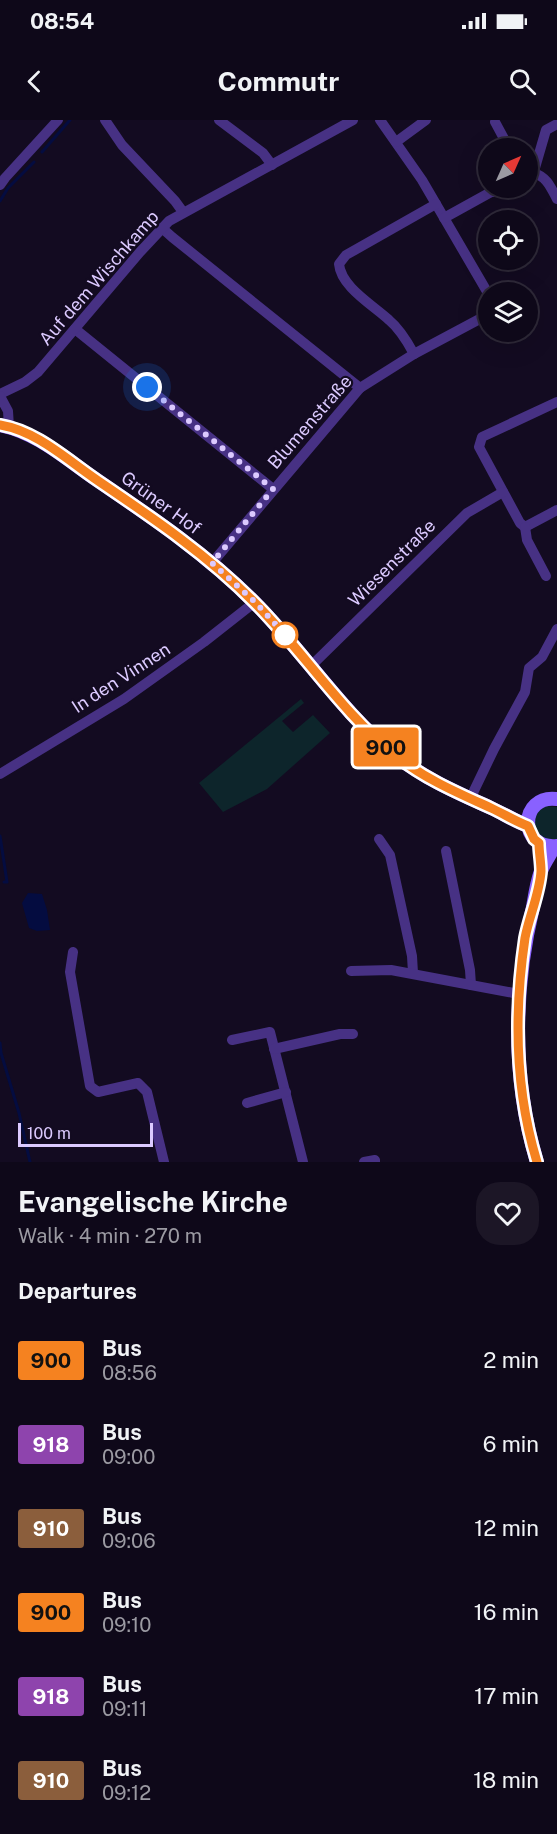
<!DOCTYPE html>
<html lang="en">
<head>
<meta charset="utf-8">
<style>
	:root { --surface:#0e0819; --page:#1c1626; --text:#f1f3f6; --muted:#9b9aa2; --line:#2e2938 }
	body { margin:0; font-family:"Public Sans",sans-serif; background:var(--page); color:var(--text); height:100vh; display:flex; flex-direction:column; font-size:22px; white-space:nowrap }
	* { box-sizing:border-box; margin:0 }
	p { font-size:20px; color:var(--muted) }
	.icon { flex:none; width:33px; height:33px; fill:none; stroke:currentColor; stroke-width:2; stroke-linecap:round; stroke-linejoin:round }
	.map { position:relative; height:1042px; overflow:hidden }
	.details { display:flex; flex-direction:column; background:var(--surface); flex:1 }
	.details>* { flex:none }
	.badge { padding:0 12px; border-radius:4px; font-size:21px; line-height:39px }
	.needle { width:39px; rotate:45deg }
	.fabs { position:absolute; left:478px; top:18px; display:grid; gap:12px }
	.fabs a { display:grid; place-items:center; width:60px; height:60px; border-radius:50%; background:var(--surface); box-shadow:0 6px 24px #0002,0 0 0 2px var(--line); font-size:30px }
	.scale { position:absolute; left:18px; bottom:15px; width:135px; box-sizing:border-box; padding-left:6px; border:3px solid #dccaff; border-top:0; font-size:16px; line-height:21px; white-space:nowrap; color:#dccaff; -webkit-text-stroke:4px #130b21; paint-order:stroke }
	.you { position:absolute; width:30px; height:30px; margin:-15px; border:4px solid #fff; border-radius:50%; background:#1a73e8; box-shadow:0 0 0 9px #1a73e833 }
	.map>.badge { position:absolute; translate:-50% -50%; box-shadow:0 0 0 3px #fff }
	h2 { padding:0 18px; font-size:22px; line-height:54px }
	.round { display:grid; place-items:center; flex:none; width:63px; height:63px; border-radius:24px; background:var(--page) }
	.head { display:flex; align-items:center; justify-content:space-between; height:102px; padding:0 18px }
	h1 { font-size:28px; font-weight:700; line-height:45px }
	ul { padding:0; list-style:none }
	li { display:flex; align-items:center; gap:18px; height:84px; padding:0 18px }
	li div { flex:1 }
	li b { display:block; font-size:22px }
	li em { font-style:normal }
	li .badge { min-width:66px; font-weight:700; text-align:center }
	.status { display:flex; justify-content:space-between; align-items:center; height:42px; padding:0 30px; background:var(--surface); direction:ltr }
	.status svg { height:16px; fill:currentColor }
	header { display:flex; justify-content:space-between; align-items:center; height:78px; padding:0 18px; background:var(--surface); font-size:27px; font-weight:700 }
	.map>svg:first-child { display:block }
	.green { fill:#0d252b }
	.water { fill:#040c40 }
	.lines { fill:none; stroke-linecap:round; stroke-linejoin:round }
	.stream { stroke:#040c40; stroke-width:3 }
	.street { stroke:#473184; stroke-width:10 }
	.secondary { stroke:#8961ff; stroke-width:14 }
	.line-casing { stroke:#fff; stroke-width:14 }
	.line { stroke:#f58220; stroke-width:9 }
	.walk { stroke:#dccaff; stroke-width:6; stroke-dasharray:0 10.8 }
	.stop-dot { fill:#fff; stroke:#f58220; stroke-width:3 }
	.labels { text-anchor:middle; stroke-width:4.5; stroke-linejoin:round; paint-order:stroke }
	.street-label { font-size:18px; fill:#dccaff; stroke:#130b21 }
</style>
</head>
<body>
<div class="status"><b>08:54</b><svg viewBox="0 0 49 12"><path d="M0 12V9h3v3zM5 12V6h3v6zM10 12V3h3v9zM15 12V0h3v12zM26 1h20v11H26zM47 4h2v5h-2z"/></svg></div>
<header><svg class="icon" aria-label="back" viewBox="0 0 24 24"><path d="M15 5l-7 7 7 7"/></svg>Commutr<svg class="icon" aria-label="search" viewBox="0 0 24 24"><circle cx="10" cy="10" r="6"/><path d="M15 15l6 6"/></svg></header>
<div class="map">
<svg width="557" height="1042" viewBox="0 0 557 1042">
	<rect width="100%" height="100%" fill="#130b21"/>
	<!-- green -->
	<g class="green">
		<path d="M301,579L304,583L282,601L293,612L313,595L330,613L267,669L223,692L199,663Z"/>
		<path d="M546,686L557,687V719C534,723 525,696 546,686Z"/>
	</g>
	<!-- water -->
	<path class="water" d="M28,773L42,774L47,790L50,810L37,811L29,808L22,783Z"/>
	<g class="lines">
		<!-- stream -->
		<g class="stream">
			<path d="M42,32L70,0"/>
			<path d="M0,81L8,68L34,42"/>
			<path d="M0,716L7,762H4"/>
			<path d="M0,923L1,933L19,993L30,1042"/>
		</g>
		<!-- street -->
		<g class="street">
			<path d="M105,0L122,25L175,81L183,92"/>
			<path d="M219,0L263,33L272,45"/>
			<path d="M380,0L422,60L489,175"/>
			<path d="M495,2L509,28"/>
			<path d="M396,22L426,0"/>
			<path d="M534,53C547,57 551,68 557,79"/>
			<path d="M528,60L532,58L546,10L557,4"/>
			<path d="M0,65L5,58L58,0"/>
			<path d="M444,98L491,72H501L512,68"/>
			<path d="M162,108L172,117L360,268"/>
			<path d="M75,209L273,369"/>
			<path d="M414,234C407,221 400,209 389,200C373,185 341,167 339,144L346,135L436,84"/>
			<path d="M0,274L25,262L38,252L140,132L169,101L353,0"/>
			<path d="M0,276L8,291L9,307"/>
			<path d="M557,282L482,317L479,327L520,403L525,407L557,390"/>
			<path d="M525,407L527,420L546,456"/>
			<path d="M212,443L360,268L414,234L489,194"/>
			<path d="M311,546L467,393L503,372"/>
			<path d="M0,654L124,579L204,522L255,482"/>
			<path d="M470,679L494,629L525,572L529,548L542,537L557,509"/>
			<path d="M379,719L390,735L412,836L413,853"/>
			<path d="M446,731L470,850L471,865"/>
			<path d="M73,832L70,852L90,966L98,972L138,963L147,972L164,1042"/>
			<path d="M351,851L391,850L519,874"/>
			<path d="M232,920L270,912L303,1042"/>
			<path d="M274,929L340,914H353"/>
			<path d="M247,983L286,972"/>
			<path d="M364,1042L375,1040V1042"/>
		</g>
		<!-- secondary -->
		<g class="secondary">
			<path d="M0,305C36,312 65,338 94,358C150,396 208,435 255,483C303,531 343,594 396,636C425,659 458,673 491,688C504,694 515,701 528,706"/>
			<path d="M557,679C519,674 518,730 557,726"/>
			<path d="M537,1042C512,960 513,870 533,787C535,775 537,762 541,751C544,743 550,735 554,727"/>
		</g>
	</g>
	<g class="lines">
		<defs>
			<path id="line" d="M0,305C36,311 65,338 94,358C150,396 208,435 255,483C303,531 342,593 396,636C425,659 458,673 491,688C504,694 515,701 528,706L534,719L539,723C539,732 541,742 541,751C540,772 529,797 525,818C514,892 515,970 537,1042"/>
		</defs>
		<!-- line casing -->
		<use href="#line" class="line-casing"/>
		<!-- line -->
		<use href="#line" class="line"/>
		<!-- walk -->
		<path class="walk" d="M147,267L273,369L212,443L255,482L288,518L285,515"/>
	</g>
	<!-- markers -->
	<circle class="stop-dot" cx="285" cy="515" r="12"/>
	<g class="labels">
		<!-- street labels -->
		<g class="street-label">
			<text transform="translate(99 158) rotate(-49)" y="6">Auf dem Wischkamp</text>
			<text transform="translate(310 302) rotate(-49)" y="6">Blumenstraße</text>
			<text transform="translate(161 383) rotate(36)" y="6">Grüner Hof</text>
			<text transform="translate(392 443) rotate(-45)" y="6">Wiesenstraße</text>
			<text transform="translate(121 558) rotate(-33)" y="6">In den Vinnen</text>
		</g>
	</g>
</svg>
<div class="fabs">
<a><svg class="needle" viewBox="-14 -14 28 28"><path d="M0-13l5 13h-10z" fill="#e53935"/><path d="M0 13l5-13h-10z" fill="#9b9aa2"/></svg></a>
<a><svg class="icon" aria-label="locate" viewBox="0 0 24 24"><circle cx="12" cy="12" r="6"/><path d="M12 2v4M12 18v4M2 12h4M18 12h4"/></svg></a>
<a><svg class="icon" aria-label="layers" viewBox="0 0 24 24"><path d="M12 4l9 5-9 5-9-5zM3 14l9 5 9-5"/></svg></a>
</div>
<div class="scale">100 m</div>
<div class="you" style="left:147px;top:267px"></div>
<b class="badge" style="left:386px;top:627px;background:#f58220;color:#111">900</b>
</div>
<section class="details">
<div class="head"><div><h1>Evangelische Kirche</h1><p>Walk · 4 min · 270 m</p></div><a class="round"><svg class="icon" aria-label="heart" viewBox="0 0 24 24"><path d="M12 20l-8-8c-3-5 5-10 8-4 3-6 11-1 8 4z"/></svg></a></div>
<h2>Departures</h2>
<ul>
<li><span class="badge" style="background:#f58220;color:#111">900</span><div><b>Bus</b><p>08:56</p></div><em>2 min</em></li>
<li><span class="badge" style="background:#8e44ad;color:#fff">918</span><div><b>Bus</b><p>09:00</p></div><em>6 min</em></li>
<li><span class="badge" style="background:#8b5e3c;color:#fff">910</span><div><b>Bus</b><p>09:06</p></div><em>12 min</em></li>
<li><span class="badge" style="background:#f58220;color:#111">900</span><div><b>Bus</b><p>09:10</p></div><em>16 min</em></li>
<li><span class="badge" style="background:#8e44ad;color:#fff">918</span><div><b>Bus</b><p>09:11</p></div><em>17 min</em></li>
<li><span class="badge" style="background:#8b5e3c;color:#fff">910</span><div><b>Bus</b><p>09:12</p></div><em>18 min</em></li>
</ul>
</section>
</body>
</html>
